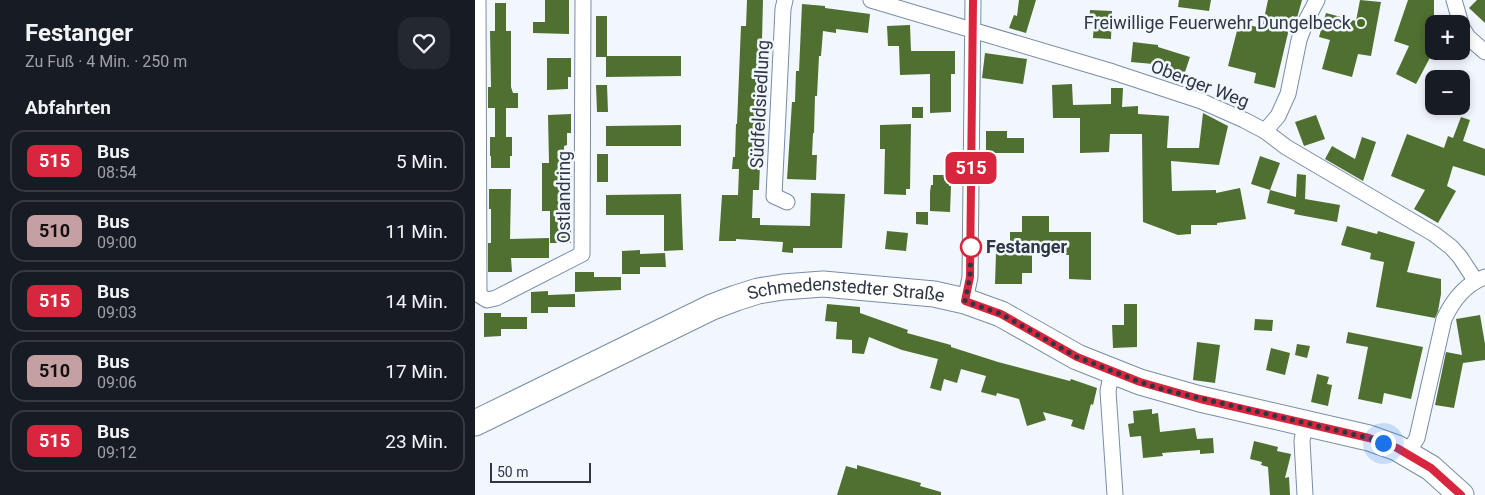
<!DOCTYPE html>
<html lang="de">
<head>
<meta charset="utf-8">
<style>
	:root { --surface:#171b24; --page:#242831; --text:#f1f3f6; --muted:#9ea1a6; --line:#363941 }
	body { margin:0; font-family:Roboto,sans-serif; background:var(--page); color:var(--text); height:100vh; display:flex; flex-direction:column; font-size:19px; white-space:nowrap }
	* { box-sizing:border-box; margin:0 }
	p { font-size:16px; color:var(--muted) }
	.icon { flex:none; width:28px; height:28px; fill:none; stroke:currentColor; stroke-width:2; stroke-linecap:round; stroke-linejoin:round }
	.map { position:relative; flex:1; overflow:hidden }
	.drawer { display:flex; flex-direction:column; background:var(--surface); width:475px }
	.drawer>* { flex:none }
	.badge { padding:0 10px; border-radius:8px; font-size:18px; line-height:32px }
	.controls { position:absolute; left:950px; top:15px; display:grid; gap:10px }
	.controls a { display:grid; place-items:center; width:45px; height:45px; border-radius:10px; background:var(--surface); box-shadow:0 2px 8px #0003; font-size:25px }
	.scale { position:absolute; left:15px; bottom:12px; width:101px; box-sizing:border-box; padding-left:5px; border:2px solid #2e3743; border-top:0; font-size:14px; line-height:18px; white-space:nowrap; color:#2e3743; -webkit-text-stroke:4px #f2f7fd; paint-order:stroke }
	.you { position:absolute; width:25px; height:25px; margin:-12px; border:4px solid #fff; border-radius:50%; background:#1a73e8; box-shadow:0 0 0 8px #1a73e833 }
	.map>.badge { position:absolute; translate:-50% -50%; box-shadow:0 0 0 2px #fff }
	h2 { padding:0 25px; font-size:19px; line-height:45px }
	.round { display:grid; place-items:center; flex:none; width:52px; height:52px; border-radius:15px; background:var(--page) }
	.head { display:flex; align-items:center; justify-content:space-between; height:85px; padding:0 25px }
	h1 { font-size:24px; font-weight:700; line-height:38px }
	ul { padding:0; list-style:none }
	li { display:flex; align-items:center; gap:15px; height:62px; margin:0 10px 8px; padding:0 15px; border:2px solid var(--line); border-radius:15px }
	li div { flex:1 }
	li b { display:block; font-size:19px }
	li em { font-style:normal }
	li .badge { min-width:55px; font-weight:700; text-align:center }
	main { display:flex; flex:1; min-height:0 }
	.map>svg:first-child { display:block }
	.building { fill:#4f7030 }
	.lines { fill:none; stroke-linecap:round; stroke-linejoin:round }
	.street-casing { stroke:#788da9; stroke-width:17 }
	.primary-casing { stroke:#788da9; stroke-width:27 }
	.street { stroke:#fff; stroke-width:15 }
	.primary { stroke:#fff; stroke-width:25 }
	.line-casing { stroke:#fff; stroke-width:11 }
	.line { stroke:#d7263d; stroke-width:8 }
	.walk { stroke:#2e3743; stroke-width:5; stroke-dasharray:0 9 }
	.poi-dot { fill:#476b23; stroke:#f2f7fd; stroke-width:2 }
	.stop-dot { fill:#fff; stroke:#d7263d; stroke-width:2.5 }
	.labels { text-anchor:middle; stroke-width:5; stroke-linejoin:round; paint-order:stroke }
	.poi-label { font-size:18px; fill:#2e3743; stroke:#f2f7fd; text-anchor:end }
	.street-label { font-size:18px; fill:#2e3743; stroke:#f2f7fd }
	.stop-label { font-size:18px; font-weight:bold; fill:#2e3743; stroke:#f2f7fd; text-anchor:start }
</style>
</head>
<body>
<main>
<section class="drawer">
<div class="head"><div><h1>Festanger</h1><p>Zu Fuß · 4 Min. · 250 m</p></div><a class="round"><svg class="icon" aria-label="heart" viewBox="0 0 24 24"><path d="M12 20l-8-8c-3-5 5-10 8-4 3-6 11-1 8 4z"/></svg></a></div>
<h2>Abfahrten</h2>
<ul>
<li><span class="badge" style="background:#d7263d;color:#fff">515</span><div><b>Bus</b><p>08:54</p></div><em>5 Min.</em></li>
<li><span class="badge" style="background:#c5a0a2;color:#111">510</span><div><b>Bus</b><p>09:00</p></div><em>11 Min.</em></li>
<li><span class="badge" style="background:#d7263d;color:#fff">515</span><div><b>Bus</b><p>09:03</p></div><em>14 Min.</em></li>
<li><span class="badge" style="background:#c5a0a2;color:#111">510</span><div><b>Bus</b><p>09:06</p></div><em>17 Min.</em></li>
<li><span class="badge" style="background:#d7263d;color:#fff">515</span><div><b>Bus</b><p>09:12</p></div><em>23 Min.</em></li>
</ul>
</section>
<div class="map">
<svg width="1010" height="495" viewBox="0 0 1010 495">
	<rect width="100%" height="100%" fill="#f2f7fd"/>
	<!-- building -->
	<g class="building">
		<path d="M70,0H94V34L58,33V22H70Z"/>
		<path d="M272,0H288L287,40H294L287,164H285L284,190H278L277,218H285V225L335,226L336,193L370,194L367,248H318V253L307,252L308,242L261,239V241H244L247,195H263L264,169H257L258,157H260L261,124H262L266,26H271Z"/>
		<path d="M544,0H561L551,33L534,28L539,15L542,16Z"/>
		<path d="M704,0H736L734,11L703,7Z"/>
		<path d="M793,0H827L822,18L817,16L800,88L779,83L781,73L753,66L764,23L787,28Z"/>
		<path d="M885,0L906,2L896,56L883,54L877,77L847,69L855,40L844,37L851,13L881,21Z"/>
		<path d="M933,0H959V50L941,84L921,74L934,46L919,41Z"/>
		<path d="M1002,0H1010V23L994,8Z"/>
		<path d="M20,3H31V31H36V87L38,93H43V108H31V137H37V156H35V168H16V156H15V137H20V108H13V87H16L15,31H20Z"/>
		<path d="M327,4L350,6V8L395,14L393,33L361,29V33L348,31L346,56H344L342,96H340L339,133H338L337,155H342L341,180L312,179L317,102H320L321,71H324Z"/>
		<path d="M615,10L637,11L636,39L618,38L619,21H614Z"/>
		<path d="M121,16H132V56H206V76L131,77V57H121Z"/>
		<path d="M435,25L436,51H480V74H476V112L455,113V74L425,75L424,46H413L412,26Z"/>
		<path d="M658,42L683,45V47L715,57L708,78L687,71L689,65L656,62Z"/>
		<path d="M510,53L552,59L548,84L507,78Z"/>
		<path d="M72,58H96V77H93V89L72,90Z"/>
		<path d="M597,84L598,105L636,104V88H648L647,107L663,106V114L694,116L692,148H724L728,113L753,126L744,165L696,161L697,191L741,190V193L765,188L771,219L742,223V225H716V234L703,235L668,222L667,134H635L634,152L605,153V118H578L577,85Z"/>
		<path d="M121,85H132L133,112H122Z"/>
		<rect x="437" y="107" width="11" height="11"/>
		<path d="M96,114V133H92V145L89,146V170H97V189H94V223H96V243H75V211H67V163H74L73,115Z"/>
		<path d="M841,115L850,139L829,146L820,122Z"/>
		<path d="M986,117L995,120L988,141L1010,149V176L978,166L972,186L981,191L963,223L939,209L950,190L916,176L932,134L969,148L973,136L978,138Z"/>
		<path d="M436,124L435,189H431V195L409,194L410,149H405V125Z"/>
		<path d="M206,125V146H131V126Z"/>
		<path d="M511,131H532V138H549V153H511Z"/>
		<path d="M887,137L901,142L888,181L850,159L857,146L880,159Z"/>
		<rect x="122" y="154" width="11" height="28"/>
		<path d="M785,156L805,163L795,190L776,184Z"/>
		<path d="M822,174L831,175L830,199L865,205L862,222L819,214L820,210L792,203L795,190L821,197Z"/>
		<path d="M458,175H474V186H476L475,212L455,211V192L456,185H458Z"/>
		<path d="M14,189H36L35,239L74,238V258H36L37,272H13V243H16V209H14Z"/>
		<path d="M206,194L208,250L189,251V215H131V195Z"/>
		<path d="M441,212H453V225L441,224Z"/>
		<path d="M547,216H574V232H616V280L594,279V255H557V273H547V284H520L521,253H535V232H547Z"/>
		<path d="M872,226L902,234L903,231L940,242L932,272L966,279V294L963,311L960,318L901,307L909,262L895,259L896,253L866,245Z"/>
		<path d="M412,231L433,233L431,251L410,249Z"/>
		<path d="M165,250V254L190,253L191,267H165V274H147V251Z"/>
		<path d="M100,272H119V277H146V290L100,292Z"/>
		<path d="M73,291V295L100,294V307H73V313H56V292Z"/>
		<path d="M352,304L385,307V313L433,330L432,333L476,345V347L523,362L595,381L596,379L622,388L618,405L616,404L609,430L596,426L598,420L568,412L571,420L552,426L544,399L522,393L521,396L506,392L511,376L486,369L482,383L469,379L466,391L455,388L463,359L427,350L394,337L389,354L377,353V340L361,339L362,322L350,321Z"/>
		<path d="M649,304H662V347L638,348L637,325H649Z"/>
		<path d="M9,313H26V317H52V329H26V336L9,337Z"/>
		<path d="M1005,315L1010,344V360L988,363L979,408L960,405L971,352L987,355L981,319Z"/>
		<path d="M780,319L798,320L797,331L779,330Z"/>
		<path d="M873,332L948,347L936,399L909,393L907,404L883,399L893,347L871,343Z"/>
		<path d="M722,342L745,345L740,383L718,380Z"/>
		<path d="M822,344L835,346L832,358L820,355Z"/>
		<path d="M796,348L815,353L810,375L791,370Z"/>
		<path d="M842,374L854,377L852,384L857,385L853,406L836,402Z"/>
		<path d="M677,409V414L683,413L685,432L720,428L722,439L738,438L739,453L725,454V450L687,453L688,456L668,458L666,436L655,437L653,424L659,423L658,411Z"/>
		<path d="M779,441L803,447L802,451L816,454L810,478L814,477L815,495H795L793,467L786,465L787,462L775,459Z"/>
		<path d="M382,465L446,483L445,486L466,492V495H362L371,466L382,469Z"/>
	</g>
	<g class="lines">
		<defs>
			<g id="street">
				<path d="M3,0L4,295L12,300L21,298L107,254L108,0"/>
				<path d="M310,0L308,9L299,196L312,202"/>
				<path d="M396,0L638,72L726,101L769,120L790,131L811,147L959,234L976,247L985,257L1000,280"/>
				<path d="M979,0L986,24"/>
				<path d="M986,26L993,37L1010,52"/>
				<path d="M790,131L803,116L813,94L824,40L831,21L842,0"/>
				<path d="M490,301L495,277L498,0"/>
				<path d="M637,371L633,391L640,495"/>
				<path d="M830,423L827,441L830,495"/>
				<path d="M932,454L942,438L969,319C978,300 990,284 1010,277"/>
			</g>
			<g id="primary">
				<path id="s1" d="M0,423L237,307L261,298L283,291L308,287L348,284L459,294L490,301L526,314L602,357L665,382L725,399L894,438L922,448L956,468L986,495"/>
			</g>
		</defs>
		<!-- street casing -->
		<use href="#street" class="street-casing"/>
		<!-- primary casing -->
		<use href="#primary" class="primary-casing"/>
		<!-- street -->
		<use href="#street" class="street"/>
		<!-- primary -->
		<use href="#primary" class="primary"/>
	</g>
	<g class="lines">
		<defs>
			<path id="line" d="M498,0L495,277L490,301L526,314L602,357L665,382L725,399L894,438L922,448L956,468L986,495"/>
		</defs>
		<!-- line casing -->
		<use href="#line" class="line-casing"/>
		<!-- line -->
		<use href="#line" class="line"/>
		<!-- walk -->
		<path class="walk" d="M496,247L495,277L490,301L526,314L602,357L665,382L690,390L894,438L908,443"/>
	</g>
	<!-- markers -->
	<circle class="poi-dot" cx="886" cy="23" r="5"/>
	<circle class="stop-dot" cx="496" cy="247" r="10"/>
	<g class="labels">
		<!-- poi labels -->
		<g class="poi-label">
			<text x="876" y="29">Freiwillige Feuerwehr Dungelbeck</text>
		</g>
		<!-- street labels -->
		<g class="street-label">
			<text transform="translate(725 84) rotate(21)" y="6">Oberger Weg</text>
			<text transform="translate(285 104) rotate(-87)" y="6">Südfeldsiedlung</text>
			<text transform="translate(89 197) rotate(-90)" y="6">Ostlandring</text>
			<text dy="6" stroke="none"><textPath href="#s1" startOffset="401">Schmedenstedter Straße</textPath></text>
		</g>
		<!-- stop labels -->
		<g class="stop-label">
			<text x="511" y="253">Festanger</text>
		</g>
	</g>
</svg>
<div class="controls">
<a>+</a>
<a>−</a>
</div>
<div class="scale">50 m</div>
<div class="you" style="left:908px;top:443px"></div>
<b class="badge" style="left:496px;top:168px;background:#d7263d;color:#fff">515</b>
</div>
</main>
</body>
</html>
